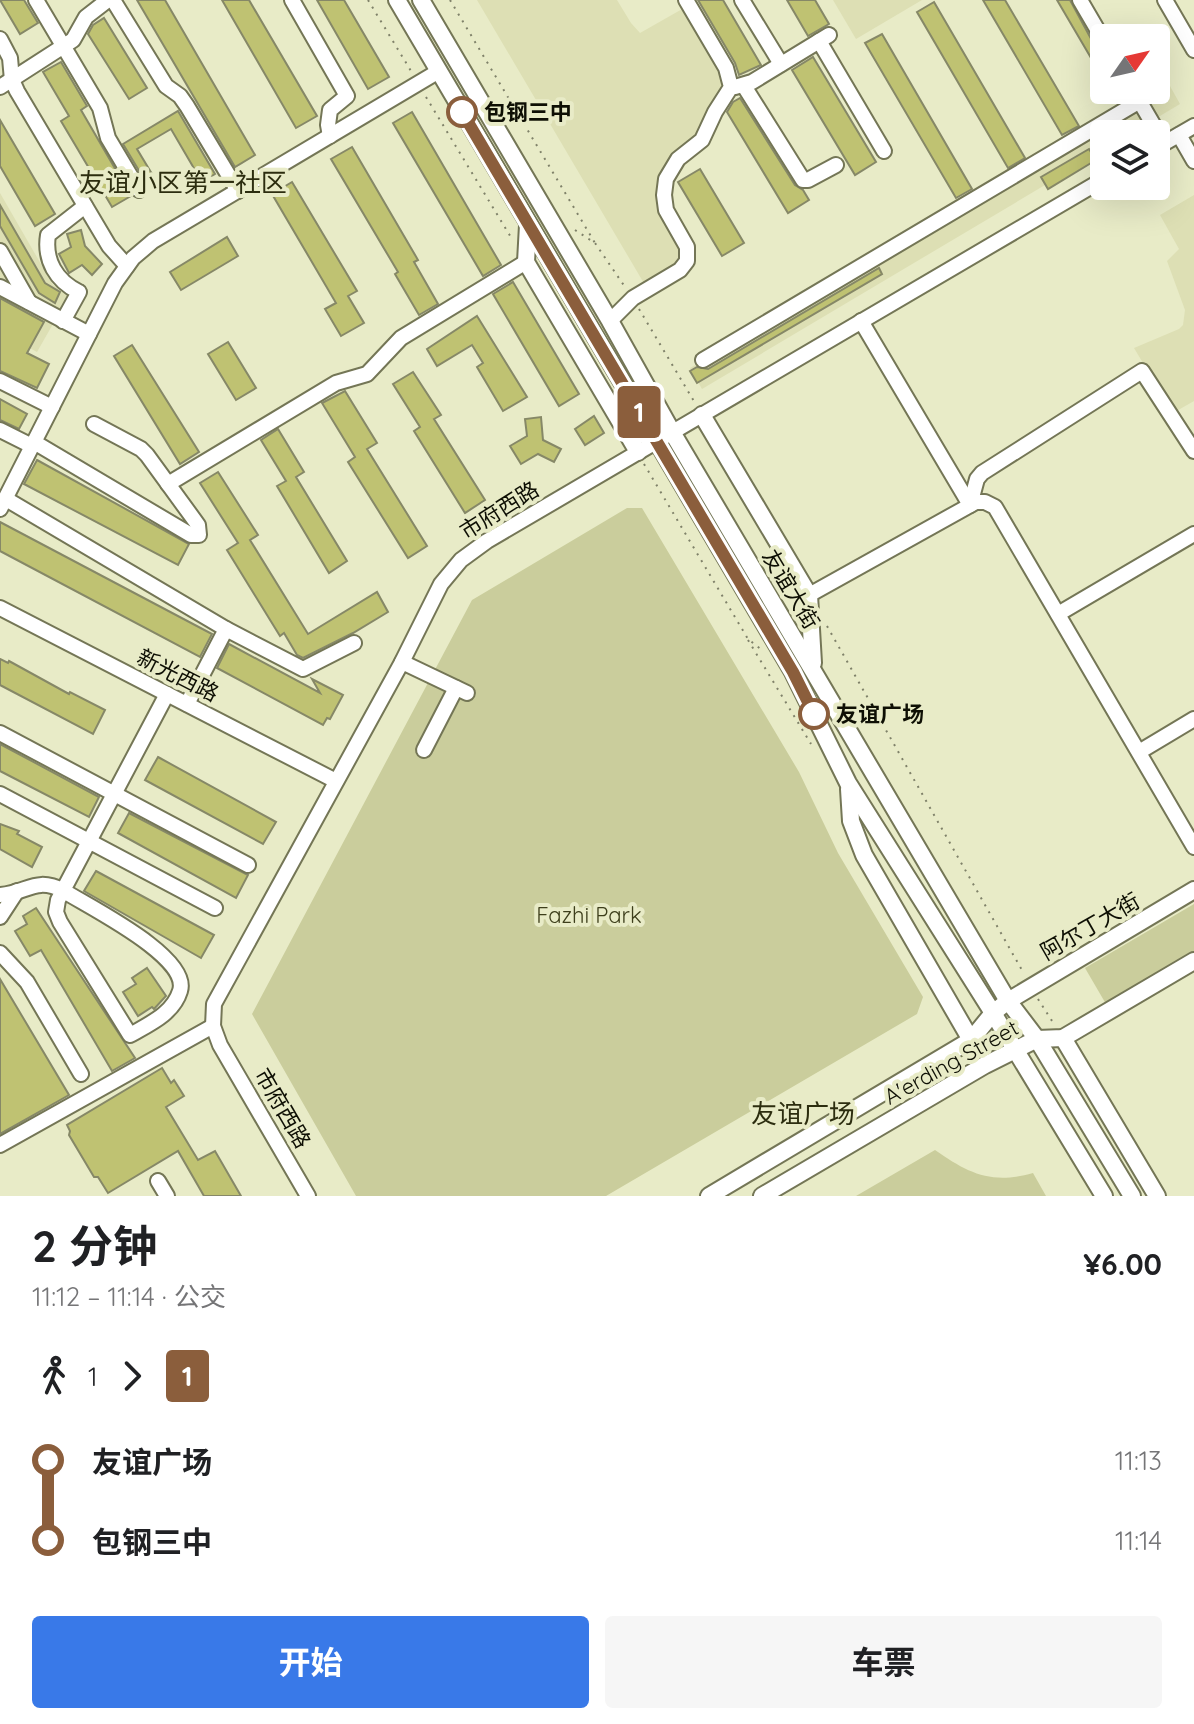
<!DOCTYPE html>
<html lang="zh">
<head>
<meta charset="utf-8">
<style>
	:root { --surface:#fff; --page:#f6f6f6; --text:#202124; --muted:#757577; --accent:#3979e8 }
	body { margin:0; font-family:Quicksand,"Noto Sans SC",sans-serif; background:var(--page); color:var(--text); height:100vh; display:flex; flex-direction:column; font-size:30px; white-space:nowrap }
	* { box-sizing:border-box; margin:0 }
	p { font-size:26px; color:var(--muted) }
	.icon { flex:none; width:44px; height:44px; fill:none; stroke:currentColor; stroke-width:2; stroke-linecap:round; stroke-linejoin:round }
	.map { position:relative; height:1196px; overflow:hidden }
	.sheet { display:flex; flex-direction:column; background:var(--surface); flex:1 }
	.sheet>* { flex:none }
	.badge { padding:0 16px; border-radius:6px; font-size:28px; line-height:52px }
	.needle { width:52px; rotate:56deg }
	.buttons { position:absolute; left:1090px; top:24px; display:grid; gap:16px }
	.buttons a { display:grid; place-items:center; width:80px; height:80px; border-radius:8px; background:var(--surface); box-shadow:0 8px 32px #0002; font-size:40px }
	.map>.badge { position:absolute; translate:-50% -50%; box-shadow:0 0 0 4px #fff }
	.legs { display:flex; align-items:center; gap:12px; height:88px; padding:0 32px; font-size:26px }
	.legs p { margin-inline-start:auto }
	.overview { display:flex; align-items:center; justify-content:space-between; height:136px; padding:0 32px }
	h1 { font-size:44px; font-weight:700; line-height:60px }
	.action { display:flex; gap:16px; margin-top:auto; padding:16px 32px }
	.action a { flex:1; height:92px; border-radius:8px; background:var(--accent); color:#fff; font-size:32px; font-weight:700; line-height:92px; text-align:center }
	.action a+a { background:var(--page); color:var(--text) }
	ul { padding:0 32px; list-style:none }
	li { display:flex; align-items:center; gap:28px; height:80px; font-size:30px }
	li i { display:grid; place-items:center; width:12px; height:100%; margin:0 10px; background:currentColor }
	li i::after { content:''; width:20px; height:20px; margin:-10px; border:6px solid; border-radius:50%; background:var(--surface) }
	li p { margin-inline-start:auto }
	li:first-child i { background:linear-gradient(#0000 50%,currentColor 0) }
	li:last-child i { background:linear-gradient(currentColor 50%,#0000 0) }
	.map>svg:first-child { display:block }
	.built { fill:#dddfb4 }
	.green { fill:#cacd9c }
	.building { fill:#bfc272; stroke:#868867; stroke-width:2 }
	.lines { fill:none; stroke-linecap:round; stroke-linejoin:round }
	.minor-casing { stroke:#747656; stroke-width:18 }
	.major-casing { stroke:#747656; stroke-width:20 }
	.path { stroke:#7f8169; stroke-width:2; stroke-dasharray:2 6; stroke-linecap:butt }
	.minor { stroke:#fff; stroke-width:14 }
	.major { stroke:#fff; stroke-width:16 }
	.line-1-casing { stroke:#fff; stroke-width:18 }
	.line-1 { stroke:#8b5e3c; stroke-width:12 }
	.stop-1-dot { fill:#fff; stroke:#8b5e3c; stroke-width:4 }
	.labels { text-anchor:middle; stroke-width:8; stroke-linejoin:round; paint-order:stroke }
	.stop-label { font-size:22px; font-weight:bold; fill:#0e0f04; stroke:#e8ebc7; text-anchor:start }
	.street-label { font-size:22px; fill:#0e0f04; stroke:#e8ebc7 }
	.park-label { font-size:22px; fill:#3d3e1b; stroke:#e8ebc7 }
	.quarter-label { font-size:26px; fill:#2c2d0f; stroke:#e8ebc7 }
</style>
</head>
<body>
<div class="map">
<svg width="1194" height="1196" viewBox="0 0 1194 1196">
	<rect width="100%" height="100%" fill="#e8ebc7"/>
	<!-- built -->
	<g class="built">
		<path d="M477,0H617L631,23L640,33L684,8L729,85L706,129L671,159L663,173L683,250V256L674,268L645,285Z"/>
		<path d="M833,0H922L856,39Z"/>
		<path d="M1170,86L1180,104L1130,134H1104V150L702,389L690,368Z"/>
		<path d="M0,193L53,285L70,294L37,352L0,332Z"/>
		<path d="M1194,195V401L1173,413L1134,348L1179,329L1183,325L1185,310L1167,261L1179,249L1160,215Z"/>
	</g>
	<!-- green -->
	<g class="green">
		<path d="M627,508H642L799,772L838,853L923,997L917,1014L606,1196H356L252,1014L472,600Z"/>
		<path d="M1194,904V952L1106,1004L1085,968Z"/>
		<path d="M935,1150C968,1173 991,1185 1033,1173L1046,1196H856Z"/>
	</g>
	<!-- building -->
	<g class="building">
		<path d="M0,0H24L38,23L20,34Z"/>
		<path d="M137,0H165L255,155L235,167Z"/>
		<path d="M222,0H249L317,116L296,128Z"/>
		<path d="M317,0H344L389,77L368,89Z"/>
		<path d="M698,0H723L761,65L739,75L735,63Z"/>
		<path d="M787,0H815L829,24L808,36Z"/>
		<path d="M983,0H1005L1079,126L1062,135Z"/>
		<path d="M1057,0H1070L1095,46L1104,51V80Z"/>
		<path d="M934,2L1025,158L1008,168L917,12Z"/>
		<path d="M104,18L147,88L129,99L88,34L93,25Z"/>
		<path d="M882,34L972,189L956,198L865,43Z"/>
		<path d="M813,57L876,162L855,175L792,70Z"/>
		<path d="M61,62L87,106L81,110L131,196L112,207L61,121L69,116L43,72Z"/>
		<path d="M740,98L795,185L803,190L809,200L788,213L727,112L733,102Z"/>
		<path d="M178,111L215,174L202,182L171,129L137,149L152,174L144,179L123,144Z"/>
		<path d="M412,112L501,265L483,276L393,123Z"/>
		<path d="M0,120L55,214L35,226L0,166Z"/>
		<path d="M352,147L418,260L414,262L438,304L419,315L395,274L398,272L331,159Z"/>
		<path d="M1089,149L1096,160L1048,189L1041,177Z"/>
		<path d="M700,169L744,243L722,256L678,182Z"/>
		<path d="M292,182L357,291L348,296L364,323L341,336L325,309L336,303L272,194Z"/>
		<path d="M0,205L45,283L60,292L55,303L39,293L0,226Z"/>
		<path d="M81,230L85,246L102,264L92,275L82,265L69,273L59,254L71,247L67,234Z"/>
		<path d="M227,237L238,256L181,290L170,272Z"/>
		<path d="M879,268L882,274L697,383L690,371L697,367L708,369Z"/>
		<path d="M513,282L579,394L559,406L493,294Z"/>
		<path d="M0,298L44,322L27,353L49,364L37,388L0,371Z"/>
		<path d="M477,316L527,397L503,411L477,367L483,363L472,345L437,366L427,349Z"/>
		<path d="M228,342L256,388L236,400L208,354Z"/>
		<path d="M132,345L199,452L180,464L114,356Z"/>
		<path d="M413,372L441,415L434,419L485,500L465,513L414,431L420,427L393,384Z"/>
		<path d="M345,391L377,443L367,449L427,546L408,558L348,462L355,457L322,403Z"/>
		<path d="M0,399L27,414L19,429L0,420Z"/>
		<path d="M594,416L604,433L585,445L575,429Z"/>
		<path d="M541,417L543,440L561,449L554,462L538,454L521,464L510,446L527,436L525,419Z"/>
		<path d="M278,429L304,472L296,477L347,561L329,573L277,486L286,481L261,440Z"/>
		<path d="M37,460L189,544L178,565L24,484Z"/>
		<path d="M218,472L258,535L250,540L308,634L377,592L388,612L353,633L303,658L297,655L284,633L280,636L227,550L238,543L200,483Z"/>
		<path d="M0,522L212,634L200,657L0,551Z"/>
		<path d="M229,644L320,693L312,679L343,695L330,719L327,718L323,725L217,668Z"/>
		<path d="M0,659L8,663L9,661L69,694L70,692L105,710L93,734L0,685Z"/>
		<path d="M0,744L99,797L89,817L0,771Z"/>
		<path d="M158,757L276,822L263,844L145,780Z"/>
		<path d="M129,813L248,875L236,898L118,833Z"/>
		<path d="M0,824L19,831L17,834L42,847L32,867L0,849Z"/>
		<path d="M96,871L214,935L201,958L84,891Z"/>
		<path d="M36,908L135,1058L112,1071L41,950L30,956L15,931L27,924L23,916Z"/>
		<path d="M147,968L166,996L154,1009L152,1007L138,1016L123,992L136,984L132,978Z"/>
		<path d="M0,979L69,1095L0,1134Z"/>
		<path d="M162,1068L171,1083L174,1080L184,1096L166,1107L198,1160L215,1151L241,1196H204L178,1151L108,1193L98,1177H94L69,1135L70,1131L67,1125Z"/>
	</g>
	<g class="lines">
		<defs>
			<g id="minor">
				<path d="M36,0L100,108L108,138L139,190"/>
				<path d="M113,0L166,86L180,96L187,106L238,191"/>
				<path d="M292,0L347,96L330,110L328,125L330,136"/>
				<path d="M742,0L781,64"/>
				<path d="M1080,0L1104,41"/>
				<path d="M1165,0L1194,50"/>
				<path d="M0,39L10,58L12,80L17,91L109,246L127,266"/>
				<path d="M819,41L884,151"/>
				<path d="M744,86L803,180H808L836,165"/>
				<path d="M0,87L73,40L86,17L108,0"/>
				<path d="M735,87L752,82L829,35"/>
				<path d="M1133,90L1164,143"/>
				<path d="M1179,135L1194,161"/>
				<path d="M1156,148L1194,126"/>
				<path d="M0,251L29,302"/>
				<path d="M0,287L89,334"/>
				<path d="M63,321L79,292C56,281 44,260 48,235L85,206"/>
				<path d="M610,321L633,298L680,270L687,261V247L666,210L664,195L666,179L678,159L702,140L715,112L731,87L726,68L686,0"/>
				<path d="M861,321L970,505"/>
				<path d="M703,360L1145,98"/>
				<path d="M0,381L52,407"/>
				<path d="M0,430L32,446"/>
				<path d="M34,442L191,535H199L198,525L147,455L141,449L94,424"/>
				<path d="M168,484L336,383L367,374L401,338L526,262"/>
				<path d="M6,499L226,629L303,669L354,643"/>
				<path d="M970,505L977,479L982,473L1142,371L1194,451"/>
				<path d="M0,509L115,283L133,258L153,241L439,71"/>
				<path d="M809,595L976,502H985L995,507L1194,847"/>
				<path d="M0,608L336,781"/>
				<path d="M1058,614L1194,534"/>
				<path d="M402,662L467,693"/>
				<path d="M187,704L226,629"/>
				<path d="M0,733L248,865"/>
				<path d="M424,750L456,688"/>
				<path d="M1139,752L1194,719"/>
				<path d="M0,794L215,908"/>
				<path d="M0,895C28,893 35,876 64,891C89,907 191,957 180,991C173,1014 149,1024 130,1035L60,922L56,912L58,900L167,694"/>
				<path d="M0,917L17,891"/>
				<path d="M0,953L27,982L81,1074"/>
				<path d="M0,1145L213,1026"/>
				<path d="M158,1181L167,1196"/>
				<path d="M308,1196L220,1045L213,1026L214,1004L402,662L441,584L461,560L487,541L1104,179"/>
			</g>
			<g id="major">
				<path d="M397,0L793,672L848,783L993,1013L1104,1196"/>
				<path d="M421,0L610,321L672,432L1008,1001L1037,1039L1132,1196"/>
				<path d="M528,225L526,262L638,452"/>
				<path d="M702,415L809,595L813,663"/>
				<path d="M849,789L851,821L864,855L971,1040"/>
				<path d="M1063,1038L1157,1196"/>
				<path d="M709,1196L971,1040L993,1013L1008,1001L1194,890"/>
				<path d="M762,1196L985,1065L1037,1039L1063,1038L1194,961"/>
			</g>
		</defs>
		<!-- minor casing -->
		<use href="#minor" class="minor-casing"/>
		<!-- major casing -->
		<use href="#major" class="major-casing"/>
		<!-- path -->
		<g class="path">
			<path d="M368,0L411,71"/>
			<path d="M450,0L595,243"/>
			<path d="M426,97L512,239"/>
			<path d="M575,230L595,243L625,287"/>
			<path d="M639,309L695,403"/>
			<path d="M644,464L748,639L762,650"/>
			<path d="M827,626L1023,972"/>
			<path d="M748,640L811,744"/>
			<path d="M1038,999L1054,1024"/>
		</g>
		<!-- minor -->
		<use href="#minor" class="minor"/>
		<!-- major -->
		<use href="#major" class="major"/>
	</g>
	<g class="lines">
		<defs>
			<path id="line-1" d="M462,112L793,672L814,714"/>
		</defs>
		<!-- line-1 casing -->
		<use href="#line-1" class="line-1-casing"/>
		<!-- line-1 -->
		<use href="#line-1" class="line-1"/>
	</g>
	<!-- markers -->
	<g class="stop-1-dot">
		<circle cx="462" cy="112" r="14"/>
		<circle cx="814" cy="714" r="14"/>
	</g>
	<g class="labels">
		<!-- stop labels -->
		<g class="stop-label">
			<text x="484" y="120">包钢三中</text>
			<text x="836" y="722">友谊广场</text>
		</g>
		<!-- street labels -->
		<g class="street-label">
			<text transform="translate(499 510) rotate(-32)" y="8">市府西路</text>
			<text transform="translate(791 589) rotate(59)" y="8">友谊大街</text>
			<text transform="translate(178 675) rotate(27)" y="8">新光西路</text>
			<text transform="translate(1090 926) rotate(-30)" y="8">阿尔丁大街</text>
			<text transform="translate(951 1062) rotate(-29)" y="8">A'erding Street</text>
			<text transform="translate(283 1108) rotate(60)" y="8">市府西路</text>
		</g>
		<!-- park labels -->
		<g class="park-label">
			<text x="589" y="923">Fazhi Park</text>
		</g>
		<!-- quarter labels -->
		<g class="quarter-label">
			<text x="183" y="192">友谊小区第一社区</text>
			<text x="803" y="1123">友谊广场</text>
		</g>
	</g>
</svg>
<div class="buttons">
<a><svg class="needle" viewBox="-14 -14 28 28"><path d="M0-13l5 13h-10z" fill="#e53935"/><path d="M0 13l5-13h-10z" fill="#757577"/></svg></a>
<a><svg class="icon" aria-label="layers" viewBox="0 0 24 24"><path d="M12 4l9 5-9 5-9-5zM3 14l9 5 9-5"/></svg></a>
</div>
<b class="badge" style="left:639px;top:412px;background:#8b5e3c;color:#fff">1</b>
</div>
<section class="sheet">
<div class="overview"><div><h1>2 分钟</h1><p>11:12 – 11:14 · 公交</p></div><b>¥6.00</b></div>
<div class="legs"><svg class="icon" aria-label="walk" viewBox="0 0 24 24"><circle cx="13" cy="4" r="2"/><path d="M13 8l-2 6 4 7M11 14l-3 7M7 12l3-4h3l4 4"/></svg>1<svg class="icon" aria-label="forward" viewBox="0 0 24 24"><path d="M9 5l7 7-7 7"/></svg><b class="badge" style="background:#8b5e3c;color:#fff">1</b></div>
<ul>
<li><i style="color:#8b5e3c"></i><b>友谊广场</b><p>11:13</p></li>
<li><i style="color:#8b5e3c"></i><b>包钢三中</b><p>11:14</p></li>
</ul>
<div class="action"><a>开始</a><a>车票</a></div>
</section>
</body>
</html>
